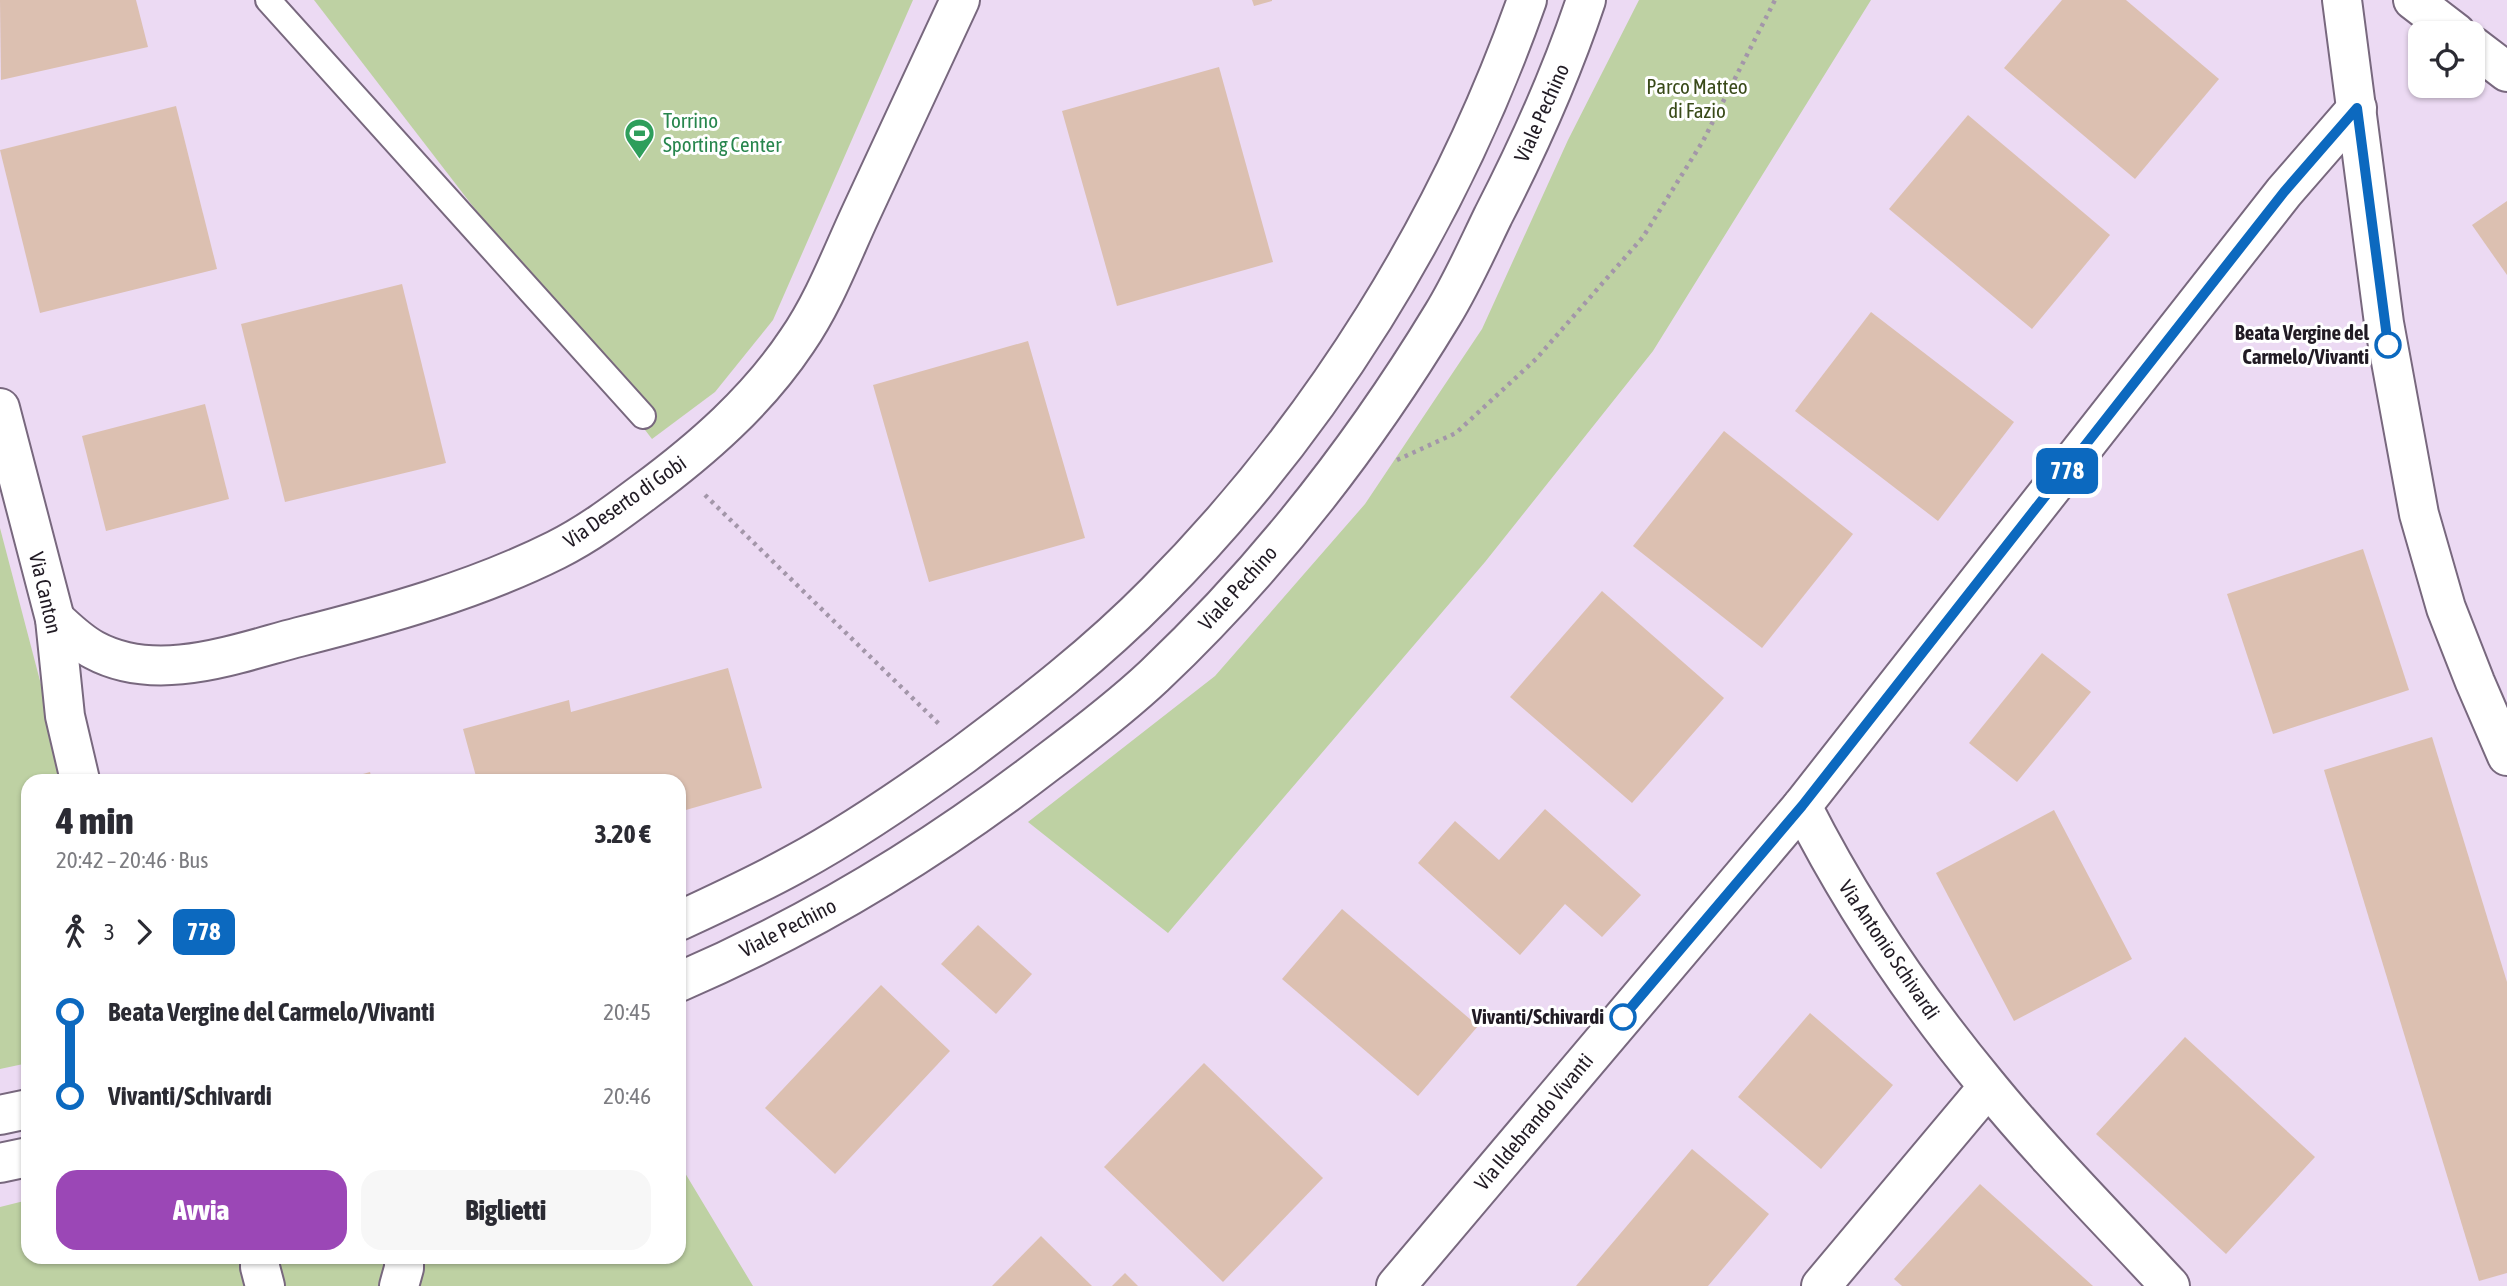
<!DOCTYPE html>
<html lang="it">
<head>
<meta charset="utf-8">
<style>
	:root { --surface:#fff; --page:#f7f7f7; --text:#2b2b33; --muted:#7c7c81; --accent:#9b47b6 }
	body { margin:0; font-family:"Asap Condensed",sans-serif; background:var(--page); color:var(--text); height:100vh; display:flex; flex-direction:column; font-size:26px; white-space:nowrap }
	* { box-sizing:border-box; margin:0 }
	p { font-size:23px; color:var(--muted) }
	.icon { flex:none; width:38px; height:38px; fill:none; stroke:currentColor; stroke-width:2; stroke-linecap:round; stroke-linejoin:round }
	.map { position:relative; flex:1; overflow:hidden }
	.details { position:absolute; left:21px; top:774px; width:665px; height:490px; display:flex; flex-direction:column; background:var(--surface); border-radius:21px; box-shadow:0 2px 5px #0004 }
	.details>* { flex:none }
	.badge { padding:0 14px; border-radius:10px; font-size:24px; line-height:46px }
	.controls { position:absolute; left:2408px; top:21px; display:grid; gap:14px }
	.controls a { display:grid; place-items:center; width:77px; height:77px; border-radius:14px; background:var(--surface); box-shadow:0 2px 5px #0004; font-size:35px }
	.map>.badge { position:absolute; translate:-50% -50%; box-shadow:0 0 0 4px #fff }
	.legs { display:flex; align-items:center; gap:10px; height:77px; padding:0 35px; font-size:23px }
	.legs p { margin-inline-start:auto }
	.overview { display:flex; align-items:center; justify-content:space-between; height:119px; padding:0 35px }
	h1 { font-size:38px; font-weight:800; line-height:52px }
	.button { display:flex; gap:14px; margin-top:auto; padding:14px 35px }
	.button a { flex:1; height:80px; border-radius:21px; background:var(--accent); color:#fff; font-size:28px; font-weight:800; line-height:80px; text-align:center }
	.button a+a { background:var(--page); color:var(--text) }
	ul { padding:0 35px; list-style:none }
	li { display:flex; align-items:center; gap:24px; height:84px; font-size:26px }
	li i { display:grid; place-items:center; width:10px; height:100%; margin:0 9px; background:currentColor }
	li i::after { content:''; width:18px; height:18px; margin:-9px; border:5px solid; border-radius:50%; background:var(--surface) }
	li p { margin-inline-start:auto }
	li:first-child i { background:linear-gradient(#0000 50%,currentColor 0) }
	li:last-child i { background:linear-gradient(currentColor 50%,#0000 0) }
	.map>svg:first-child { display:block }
	.green { fill:#bed1a3 }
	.building { fill:#dcc0b1 }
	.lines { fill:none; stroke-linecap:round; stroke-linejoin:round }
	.service-casing { stroke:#78687e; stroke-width:28 }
	.minor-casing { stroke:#78687e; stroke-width:42 }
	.tertiary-casing { stroke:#78687e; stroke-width:42 }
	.path { stroke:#a396a9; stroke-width:4.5; stroke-dasharray:3.5 5; stroke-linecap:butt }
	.service { stroke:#fff; stroke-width:24 }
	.minor { stroke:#fff; stroke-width:38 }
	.tertiary { stroke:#fff; stroke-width:38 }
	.line-1-casing { stroke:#fff; stroke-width:16 }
	.line-1 { stroke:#0c69bf; stroke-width:10 }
	.stop-1-dot { fill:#fff; stroke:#0c69bf; stroke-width:3.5 }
	.labels { text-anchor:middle; stroke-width:6; stroke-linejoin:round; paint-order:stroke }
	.park-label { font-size:21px; fill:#394a19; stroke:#fff }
	.street-label { font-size:21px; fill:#211b24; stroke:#fff }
	.leisure-label { font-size:21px; fill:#27864d; stroke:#fff; text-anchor:start }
	.stop-label { font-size:21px; font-weight:bold; fill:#211b24; stroke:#fff; text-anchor:end }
</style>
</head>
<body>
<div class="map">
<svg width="2507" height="1286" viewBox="0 0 2507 1286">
	<rect width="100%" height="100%" fill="#ecdaf3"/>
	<!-- green -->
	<g class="green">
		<path d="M314,0H913L773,320L715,392L652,439Z"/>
		<path d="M1639,0H1871L1653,351L1485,562L1168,933L1028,822L1215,676L1365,504L1482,329L1568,140Z"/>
		<path d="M0,528L66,780H28V1063L0,1069Z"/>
		<path d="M679,1163L753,1286H0V1207L28,1200V1256H679Z"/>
	</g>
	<!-- building -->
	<g class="building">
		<path d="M0,0H136L148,47L1,80Z"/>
		<path d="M1252,0H1272V1L1254,6Z"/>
		<path d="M2062,0H2126L2219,79L2135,179L2004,68Z"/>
		<path d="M1219,67L1273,262L1117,306L1062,111Z"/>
		<path d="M176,106L217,269L40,313L0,150Z"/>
		<path d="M1968,115L2110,235L2032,329L1889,209Z"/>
		<path d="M2507,201V275L2472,225Z"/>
		<path d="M402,284L446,463L285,502L241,324Z"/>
		<path d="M1871,312L2014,422L1938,521L1795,411Z"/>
		<path d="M1028,341L1085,538L929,582L873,385Z"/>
		<path d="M205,404L229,499L106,531L82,436Z"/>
		<path d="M1724,431L1853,534L1762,648L1633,546Z"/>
		<path d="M2363,549L2409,690L2273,734L2227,594Z"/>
		<path d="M1602,591L1724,698L1632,803L1510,697Z"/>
		<path d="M2042,653L2091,692L2017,782L1969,743Z"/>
		<path d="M728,668L762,788L679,812V780H477L463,729L569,700L571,712Z"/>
		<path d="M2432,737L2507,982V1273L2479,1281L2324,770Z"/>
		<path d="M370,772L372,780H342Z"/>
		<path d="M1545,809L1641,895L1602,937L1565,904L1520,955L1418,863L1455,821L1499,860Z"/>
		<path d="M2054,810L2132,959L2014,1021L1936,873Z"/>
		<path d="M1342,909L1478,1026L1418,1096L1282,979Z"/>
		<path d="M978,925L1032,974L996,1014L941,964Z"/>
		<path d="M881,985L950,1051L835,1174L765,1108Z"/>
		<path d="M1810,1013L1893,1085L1821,1169L1738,1097Z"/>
		<path d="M2185,1037L2315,1157L2226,1254L2096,1134Z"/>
		<path d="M1204,1063L1323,1178L1223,1282L1104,1167Z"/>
		<path d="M1692,1149L1769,1214L1708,1286H1576Z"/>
		<path d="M1980,1184L2093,1286H1902L1894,1279Z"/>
		<path d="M1041,1236L1092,1286H992Z"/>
		<path d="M1125,1273L1138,1286H1112Z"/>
	</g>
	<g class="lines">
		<defs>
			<path id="service" d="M268,0L643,416"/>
			<g id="minor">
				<path d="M2342,0L2384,323L2419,514L2446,608L2475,682L2507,756"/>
				<path d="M2413,0L2456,33"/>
				<path d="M2473,46L2507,72"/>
				<path d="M0,408L55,619L65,716L80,780"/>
				<path d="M55,619C67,630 79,642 94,650C157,684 234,654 299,637C386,615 476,590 556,550C588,534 616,513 644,492C702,449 757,401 797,341C824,302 841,256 861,213C894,142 927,71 960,0"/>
				<path d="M1802,806C1853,907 1915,998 1987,1085C2044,1155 2109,1220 2170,1286"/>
				<path d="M260,1256V1267L265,1286"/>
				<path d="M399,1286L404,1268V1256"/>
				<path d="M1396,1286L1802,806L2284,192L2357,108"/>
				<path d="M1821,1286L1988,1087"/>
			</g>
			<g id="tertiary">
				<path d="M679,921C718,903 757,885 795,864C854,832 909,794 963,755C1030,705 1097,653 1156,593C1321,427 1449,221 1527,0"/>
				<path d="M679,982C811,925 933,851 1047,763C1083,736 1121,707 1154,676C1266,570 1363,446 1443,314C1462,283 1477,249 1493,216C1529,146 1561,75 1586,0"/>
				<path d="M0,1115L28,1109"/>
				<path d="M0,1163L28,1157"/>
			</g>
		</defs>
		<!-- service casing -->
		<use href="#service" class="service-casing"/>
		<!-- minor casing -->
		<use href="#minor" class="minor-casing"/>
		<!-- tertiary casing -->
		<use href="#tertiary" class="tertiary-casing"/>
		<!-- path -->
		<g class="path">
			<path d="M1397,460L1456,433L1536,359L1643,237L1703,141L1775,0"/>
			<path d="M705,495L939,724"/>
		</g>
		<!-- service -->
		<use href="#service" class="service"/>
		<!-- minor -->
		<use href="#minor" class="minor"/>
		<!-- tertiary -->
		<use href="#tertiary" class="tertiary"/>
	</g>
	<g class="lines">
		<defs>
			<path id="line-1" d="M1623,1017L1802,806L2284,192L2357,108L2388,345"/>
		</defs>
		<!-- line-1 casing -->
		<use href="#line-1" class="line-1-casing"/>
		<!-- line-1 -->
		<use href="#line-1" class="line-1"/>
	</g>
	<!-- icons -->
	<defs>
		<symbol id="stadium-pin" viewBox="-11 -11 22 30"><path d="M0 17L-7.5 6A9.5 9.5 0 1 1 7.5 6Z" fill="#2e9e5b" stroke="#fff"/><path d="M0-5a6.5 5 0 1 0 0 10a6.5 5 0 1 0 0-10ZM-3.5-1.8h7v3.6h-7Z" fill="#fff"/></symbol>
	</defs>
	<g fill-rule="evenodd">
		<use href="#stadium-pin" x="622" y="116" width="35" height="47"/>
	</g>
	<!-- markers -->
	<g class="stop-1-dot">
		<circle cx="2388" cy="345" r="12"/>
		<circle cx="1623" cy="1017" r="12"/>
	</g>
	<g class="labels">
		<!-- park labels -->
		<g class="park-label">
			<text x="1697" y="94">Parco Matteo<tspan x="1697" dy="24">di Fazio</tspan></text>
		</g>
		<!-- street labels -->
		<g class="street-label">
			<text transform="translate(1542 113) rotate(-66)" y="7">Viale Pechino</text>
			<text transform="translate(625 502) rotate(-35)" y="7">Via Deserto di Gobi</text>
			<text transform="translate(1238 588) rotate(-48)" y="7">Viale Pechino</text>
			<text transform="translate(45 593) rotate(77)" y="7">Via Canton</text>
			<text transform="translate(788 928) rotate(-27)" y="7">Viale Pechino</text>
			<text transform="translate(1889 950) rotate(56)" y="7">Via Antonio Schivardi</text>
			<text transform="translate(1534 1122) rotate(-50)" y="7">Via Ildebrando Vivanti</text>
		</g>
		<!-- leisure labels -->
		<g class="leisure-label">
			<text x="663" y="128">Torrino<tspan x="663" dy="24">Sporting Center</tspan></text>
		</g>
		<!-- stop labels -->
		<g class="stop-label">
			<text x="2369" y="340">Beata Vergine del<tspan x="2369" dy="24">Carmelo/Vivanti</tspan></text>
			<text x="1604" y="1024">Vivanti/Schivardi</text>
		</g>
	</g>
</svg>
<div class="controls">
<a><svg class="icon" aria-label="locate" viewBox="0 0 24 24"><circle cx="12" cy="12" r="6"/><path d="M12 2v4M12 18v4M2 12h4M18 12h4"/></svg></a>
</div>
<b class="badge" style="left:2067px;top:471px;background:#0c69bf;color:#fff">778</b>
<section class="details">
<div class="overview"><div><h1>4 min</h1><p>20:42 – 20:46 · Bus</p></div><b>3.20 €</b></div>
<div class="legs"><svg class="icon" aria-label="walk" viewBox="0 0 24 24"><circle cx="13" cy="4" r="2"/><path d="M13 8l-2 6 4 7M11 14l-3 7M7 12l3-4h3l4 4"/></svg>3<svg class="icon" aria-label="forward" viewBox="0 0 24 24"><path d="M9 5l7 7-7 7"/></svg><b class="badge" style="background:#0c69bf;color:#fff">778</b></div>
<ul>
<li><i style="color:#0c69bf"></i><b>Beata Vergine del Carmelo/Vivanti</b><p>20:45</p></li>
<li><i style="color:#0c69bf"></i><b>Vivanti/Schivardi</b><p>20:46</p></li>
</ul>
<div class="button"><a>Avvia</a><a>Biglietti</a></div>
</section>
</div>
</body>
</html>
